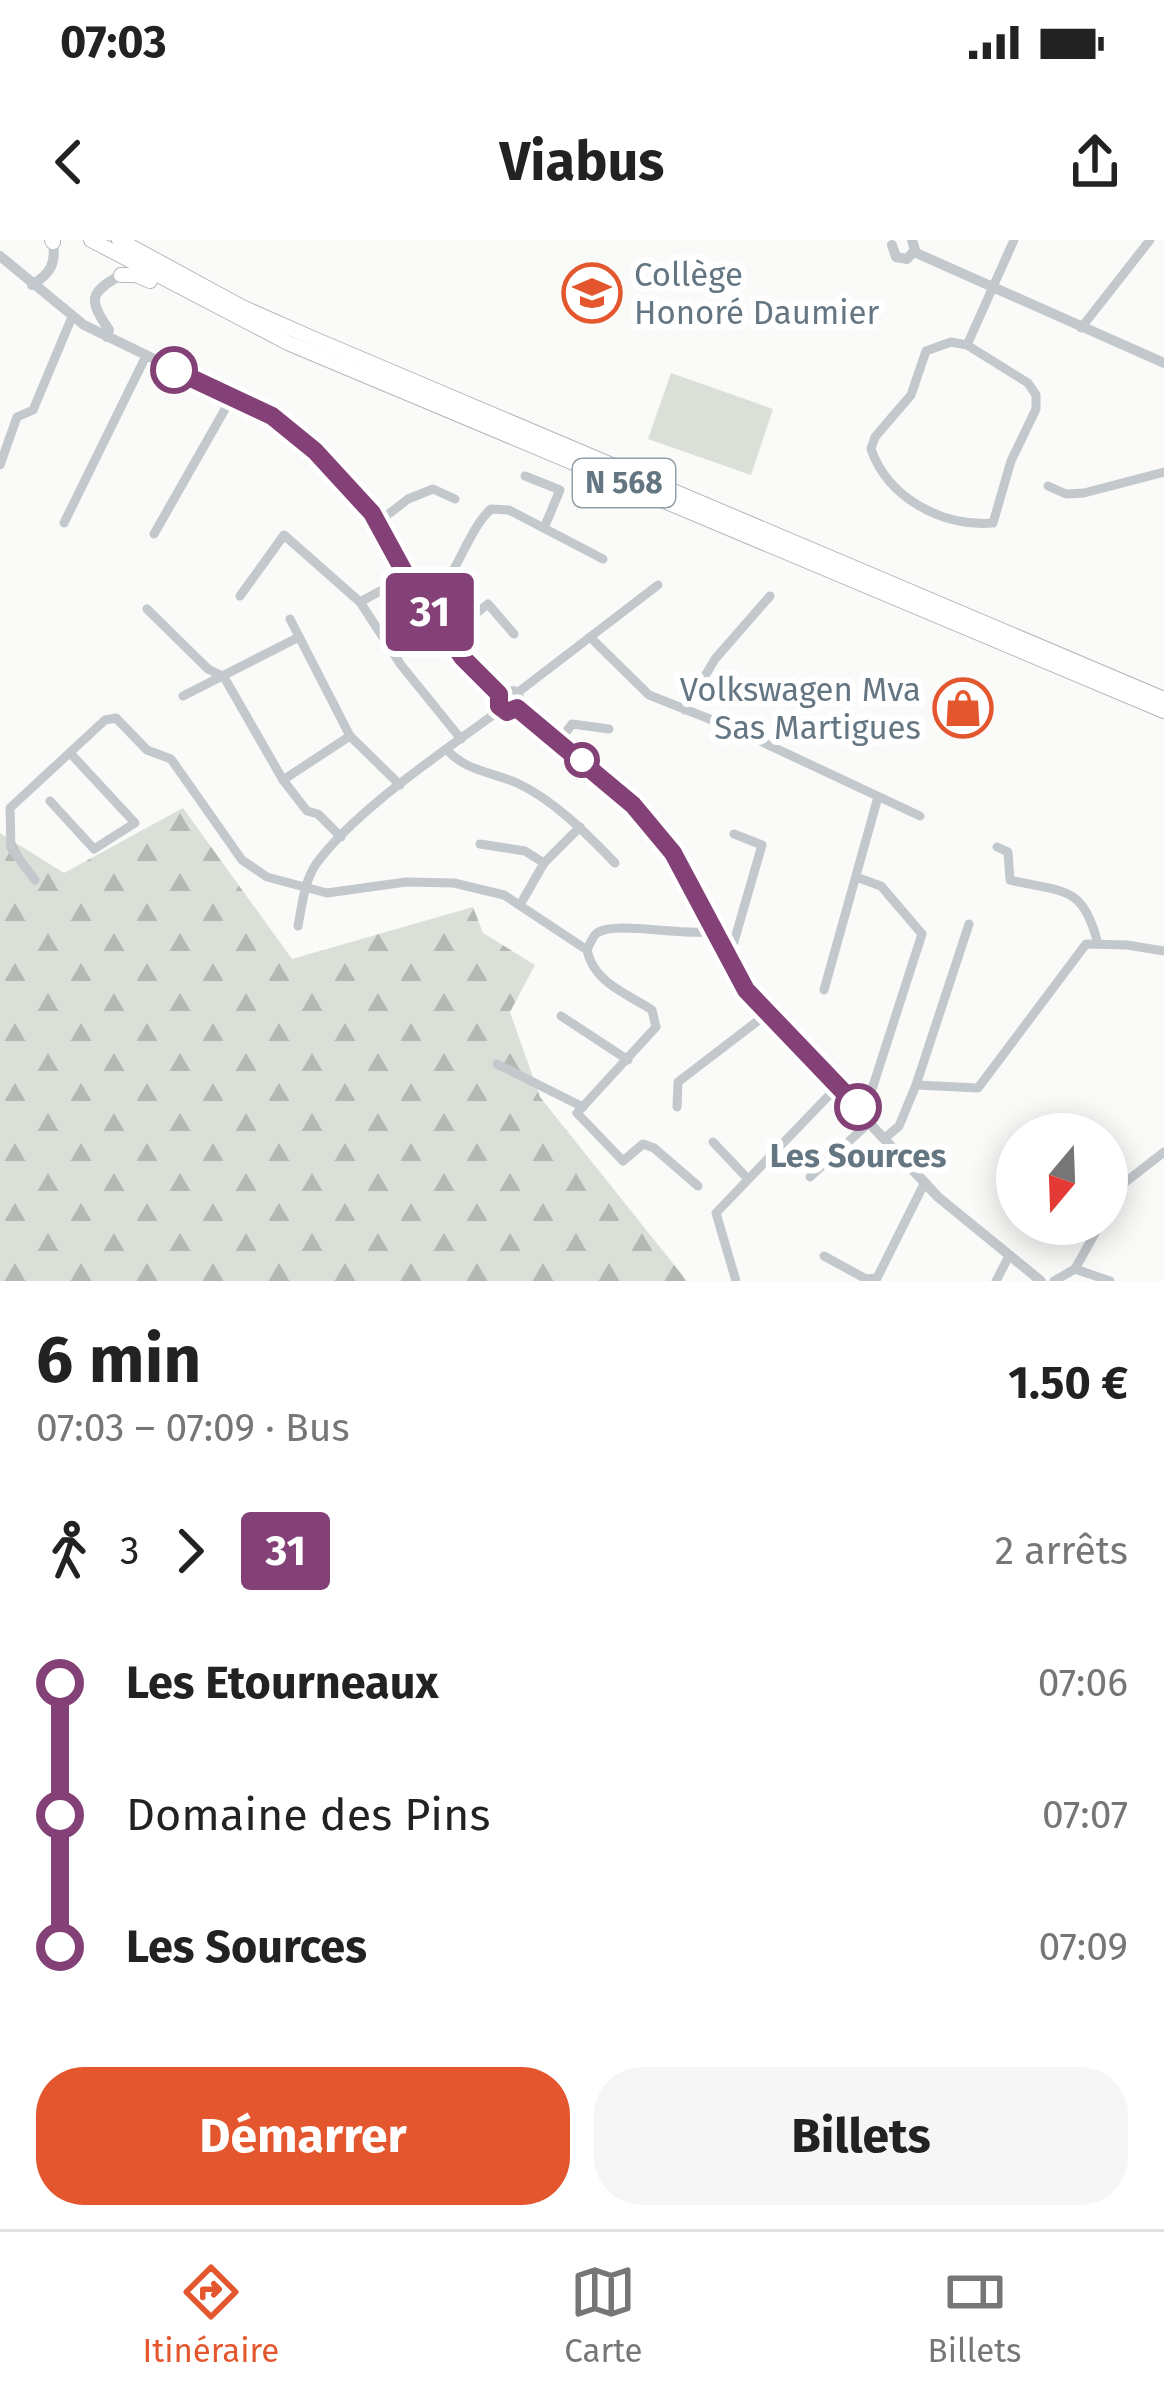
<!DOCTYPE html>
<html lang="fr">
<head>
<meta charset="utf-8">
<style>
	:root { --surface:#fff; --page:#f6f6f6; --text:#222; --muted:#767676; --line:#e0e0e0; --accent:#e4572e }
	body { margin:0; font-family:"Fira Sans",sans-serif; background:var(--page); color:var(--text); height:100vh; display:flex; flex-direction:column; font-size:45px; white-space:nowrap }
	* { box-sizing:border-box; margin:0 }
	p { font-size:39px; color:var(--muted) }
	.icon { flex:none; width:66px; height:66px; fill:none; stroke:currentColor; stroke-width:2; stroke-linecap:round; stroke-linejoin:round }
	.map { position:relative; height:1041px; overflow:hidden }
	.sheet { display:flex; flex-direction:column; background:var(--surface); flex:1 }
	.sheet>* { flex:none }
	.badge { padding:0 24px; border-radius:9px; font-size:42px; line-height:78px }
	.needle { width:78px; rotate:199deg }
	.buttons { position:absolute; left:996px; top:873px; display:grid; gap:24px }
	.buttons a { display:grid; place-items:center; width:132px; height:132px; border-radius:50%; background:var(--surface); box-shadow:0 6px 30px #0003; font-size:60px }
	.map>.badge { position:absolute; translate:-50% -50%; box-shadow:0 0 0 6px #fff }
	.legs { display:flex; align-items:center; gap:18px; height:132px; padding:0 36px; font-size:39px }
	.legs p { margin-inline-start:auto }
	.head { display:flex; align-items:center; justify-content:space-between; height:204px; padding:0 36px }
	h1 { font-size:66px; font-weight:700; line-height:90px }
	.button { display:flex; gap:24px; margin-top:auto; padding:24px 36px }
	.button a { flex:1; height:138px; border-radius:48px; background:var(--accent); color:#fff; font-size:48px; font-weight:700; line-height:138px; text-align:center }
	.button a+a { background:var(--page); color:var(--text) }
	ul { padding:0 36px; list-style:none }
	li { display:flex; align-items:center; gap:42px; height:132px; font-size:45px }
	li i { display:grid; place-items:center; width:18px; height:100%; margin:0 15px; background:currentColor }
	li i::after { content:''; width:30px; height:30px; margin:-15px; border:9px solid; border-radius:50%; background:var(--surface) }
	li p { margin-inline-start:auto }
	li:first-child i { background:linear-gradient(#0000 50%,currentColor 0) }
	li:last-child i { background:linear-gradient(currentColor 50%,#0000 0) }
	.status { display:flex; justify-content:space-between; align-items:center; height:84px; padding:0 60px; background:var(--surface); direction:ltr }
	.status svg { height:33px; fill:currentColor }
	header { display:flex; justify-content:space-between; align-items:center; height:156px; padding:0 36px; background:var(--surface); font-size:54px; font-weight:700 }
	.tabs { display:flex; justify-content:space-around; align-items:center; height:168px; border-top:3px solid var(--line); background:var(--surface); font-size:33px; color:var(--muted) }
	.tabs a { display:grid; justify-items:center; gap:6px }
	.tabs .selected { color:var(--accent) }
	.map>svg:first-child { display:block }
	.forest { fill:url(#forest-firs) }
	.pitch { fill:#dadfd7 }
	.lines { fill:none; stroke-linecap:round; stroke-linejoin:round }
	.trunk-casing { stroke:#b4b9bd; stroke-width:16 }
	.minor { stroke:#c3c8cc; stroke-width:9 }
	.tertiary { stroke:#c3c8cc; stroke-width:10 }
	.trunk { stroke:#fff; stroke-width:14 }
	.line-1-casing { stroke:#fff; stroke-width:27 }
	.line-1 { stroke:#844177; stroke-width:18 }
	.stop-1-dot { fill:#fff; stroke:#844177; stroke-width:6 }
	.labels { text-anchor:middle; stroke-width:12; stroke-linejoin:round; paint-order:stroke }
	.shield { fill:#fff; stroke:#939fa8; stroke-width:3 }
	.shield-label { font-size:30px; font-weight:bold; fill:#657683 }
	.poi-label { font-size:33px; fill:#657683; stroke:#fff; text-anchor:start }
	.stop-label { font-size:33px; font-weight:bold; fill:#657683; stroke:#fff }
</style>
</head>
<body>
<div class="status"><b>07:03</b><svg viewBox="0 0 49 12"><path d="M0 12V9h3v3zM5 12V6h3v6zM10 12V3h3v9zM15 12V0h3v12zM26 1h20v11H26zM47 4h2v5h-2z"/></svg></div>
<header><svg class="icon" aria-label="back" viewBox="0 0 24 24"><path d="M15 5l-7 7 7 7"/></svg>Viabus<svg class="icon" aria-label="share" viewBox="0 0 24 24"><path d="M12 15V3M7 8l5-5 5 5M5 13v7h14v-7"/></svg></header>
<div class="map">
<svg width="1164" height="1041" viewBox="0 0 1164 1041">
	<defs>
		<pattern id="forest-firs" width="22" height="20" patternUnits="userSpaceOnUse" patternTransform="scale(3)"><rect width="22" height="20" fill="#dadfd7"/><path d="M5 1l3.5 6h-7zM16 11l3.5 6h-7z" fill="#b4b9b4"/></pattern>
	</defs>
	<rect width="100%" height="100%" fill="#fafaf8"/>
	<!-- forest -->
	<path class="forest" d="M183,568L292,719L473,667L483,693L535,725L510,772L540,857L687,1041H0V593L64,633Z"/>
	<!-- pitch -->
	<path class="pitch" d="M671,133L773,169L751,235L648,199Z"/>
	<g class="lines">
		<defs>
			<g id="trunk">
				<path d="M52,0L53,2"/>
				<path d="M91,0L288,103L1164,471"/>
				<path d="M119,0L242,67L312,98L1164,459"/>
				<path d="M121,35H136L150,41"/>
			</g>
		</defs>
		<!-- trunk casing -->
		<use href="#trunk" class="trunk-casing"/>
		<!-- minor -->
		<g class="minor">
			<path d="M1081,88L1150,0"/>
			<path d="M967,105L951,102L926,111L911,155L875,197L871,209C888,258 942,287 993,283L1011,221L1036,169V155L1028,143L967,105L1014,0"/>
			<path d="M0,225L17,177L33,170L72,77"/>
			<path d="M525,236L560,250L544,288"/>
			<path d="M1048,246L1066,254L1084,253L1164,232"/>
			<path d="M64,283L146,116"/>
			<path d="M377,283L408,259L433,249L455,259"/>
			<path d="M154,294L232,157"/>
			<path d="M240,356L284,295L360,362L406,337"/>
			<path d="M360,362L401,425L461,499"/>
			<path d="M426,367C454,345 467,290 491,269L509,270L603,319"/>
			<path d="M147,369L208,429L224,437L283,540L307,571L318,574L341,597"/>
			<path d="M290,379L350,496L400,545"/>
			<path d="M447,396L488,364L514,394"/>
			<path d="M591,398L649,455L750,495"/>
			<path d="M517,453L658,345"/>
			<path d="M183,456L299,397"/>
			<path d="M685,470L715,419L770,356"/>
			<path d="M760,501L920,576"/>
			<path d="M559,502L572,484L609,489"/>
			<path d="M447,510C466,531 492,532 517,543C554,560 587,594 615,623"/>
			<path d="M283,540L350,496"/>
			<path d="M50,561L94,609L135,583L71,514"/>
			<path d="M480,604L525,611L544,623"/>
			<path d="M997,607L1008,612L1010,640C1064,653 1083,644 1098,704"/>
			<path d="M856,637L881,646L922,694L864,874"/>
			<path d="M35,640L11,608L10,568L105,480L116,478L147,510L171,519L242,620L267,637L327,653L406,642L454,643L504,655L587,710"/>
			<path d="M520,665L544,623L580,587"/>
			<path d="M298,686C302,666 304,642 316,624C358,567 444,512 501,469"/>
			<path d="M729,719L762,605L734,594"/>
			<path d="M824,750L878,557"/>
			<path d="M561,776L628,820"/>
			<path d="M497,824L583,867"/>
			<path d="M916,845L969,684"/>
			<path d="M677,867L678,842L768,773"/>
			<path d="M885,898L899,886L916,845L978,848L1086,704L1127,705L1164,711"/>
			<path d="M713,902L748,939"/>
			<path d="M810,937L871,881"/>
			<path d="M698,946L654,908L643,904L623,921L577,873L656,787L652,770C626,753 594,743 587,710C590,704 592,697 597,693C615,680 685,697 713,691"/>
			<path d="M1107,972L1123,944L1164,912"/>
			<path d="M824,1016L866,1039L877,1038L925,942"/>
			<path d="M1075,1029L1100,984"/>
			<path d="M736,1041L716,973L838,846"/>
			<path d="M996,1041L1009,1016"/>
			<path d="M1054,1041L1075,1029L1110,1041"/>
		</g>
		<!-- tertiary -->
		<g class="tertiary">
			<path d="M892,5L896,17L907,19L915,10L912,0"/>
			<path d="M914,12L1164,123"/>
			<path d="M0,16L84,85L272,176L315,210L372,273L414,350L463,418L499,454"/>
			<path d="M32,45C51,33 56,24 53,2"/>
			<path d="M107,97L109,90C89,60 88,53 121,35"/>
			<path d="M499,454L514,451L520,459L517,468"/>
			<path d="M499,454L501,469L511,471L517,468"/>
			<path d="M517,468L633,565L673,613L746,750L938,957L1041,1041"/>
		</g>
		<!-- trunk -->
		<use href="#trunk" class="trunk"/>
	</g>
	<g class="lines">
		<defs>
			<path id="line-1" d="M174,130L272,176L315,211L372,273L414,350L463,418L499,454V466L507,472L517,468L633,565L673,613L746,750L858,867"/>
		</defs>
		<!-- line-1 casing -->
		<use href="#line-1" class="line-1-casing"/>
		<!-- line-1 -->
		<use href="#line-1" class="line-1"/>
	</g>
	<!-- icons -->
	<defs>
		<symbol id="school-ring" viewBox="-11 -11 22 22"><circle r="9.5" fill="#fff" stroke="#e4572e" stroke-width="1.5"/><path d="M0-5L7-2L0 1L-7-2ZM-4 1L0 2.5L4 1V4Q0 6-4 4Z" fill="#e4572e"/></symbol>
		<symbol id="shop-ring" viewBox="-11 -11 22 22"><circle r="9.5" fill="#fff" stroke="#e4572e" stroke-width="1.5"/><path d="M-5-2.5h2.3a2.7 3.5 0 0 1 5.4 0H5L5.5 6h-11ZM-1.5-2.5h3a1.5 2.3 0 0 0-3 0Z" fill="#e4572e"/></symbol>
	</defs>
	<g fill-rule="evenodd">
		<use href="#school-ring" x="559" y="20" width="66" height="66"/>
		<use href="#shop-ring" x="930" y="435" width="66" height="66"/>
	</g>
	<!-- markers -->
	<g class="stop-1-dot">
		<circle cx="174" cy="130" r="21"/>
		<circle cx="582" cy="520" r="15"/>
		<circle cx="858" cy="867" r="21"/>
	</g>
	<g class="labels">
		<!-- shield labels -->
		<rect class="shield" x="573" y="219" width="102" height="48" rx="9"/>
		<g class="shield-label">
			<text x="624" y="253">N 568</text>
		</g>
		<!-- poi labels -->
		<g class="poi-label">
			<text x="634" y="46">Collège<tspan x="634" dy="38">Honoré Daumier</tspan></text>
			<text x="921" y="461" text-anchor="end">Volkswagen Mva<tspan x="921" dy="38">Sas Martigues</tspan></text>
		</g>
		<!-- stop labels -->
		<g class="stop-label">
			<text x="858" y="927">Les Sources</text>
		</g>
	</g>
</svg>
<div class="buttons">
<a><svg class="needle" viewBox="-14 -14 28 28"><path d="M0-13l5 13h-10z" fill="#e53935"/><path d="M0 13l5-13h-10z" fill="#767676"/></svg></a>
</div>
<b class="badge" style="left:430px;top:372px;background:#844177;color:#fff">31</b>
</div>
<section class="sheet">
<div class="head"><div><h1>6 min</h1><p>07:03 – 07:09 · Bus</p></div><b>1.50 €</b></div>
<div class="legs"><svg class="icon" aria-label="walk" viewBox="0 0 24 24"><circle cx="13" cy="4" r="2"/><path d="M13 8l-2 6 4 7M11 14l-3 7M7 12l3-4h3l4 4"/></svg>3<svg class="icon" aria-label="forward" viewBox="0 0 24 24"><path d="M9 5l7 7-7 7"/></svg><b class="badge" style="background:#844177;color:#fff">31</b><p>2 arrêts</p></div>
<ul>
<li><i style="color:#844177"></i><b>Les Etourneaux</b><p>07:06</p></li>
<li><i style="color:#844177"></i><span>Domaine des Pins</span><p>07:07</p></li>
<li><i style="color:#844177"></i><b>Les Sources</b><p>07:09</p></li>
</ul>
<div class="button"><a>Démarrer</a><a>Billets</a></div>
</section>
<nav class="tabs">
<a class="selected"><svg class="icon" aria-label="directions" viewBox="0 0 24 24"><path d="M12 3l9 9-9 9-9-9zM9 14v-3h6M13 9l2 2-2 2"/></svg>Itinéraire</a>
<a><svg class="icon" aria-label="map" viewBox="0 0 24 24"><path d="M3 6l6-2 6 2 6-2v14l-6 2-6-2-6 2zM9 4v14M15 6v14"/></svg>Carte</a>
<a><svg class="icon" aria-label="tickets" viewBox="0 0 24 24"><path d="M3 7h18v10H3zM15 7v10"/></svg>Billets</a>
</nav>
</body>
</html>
